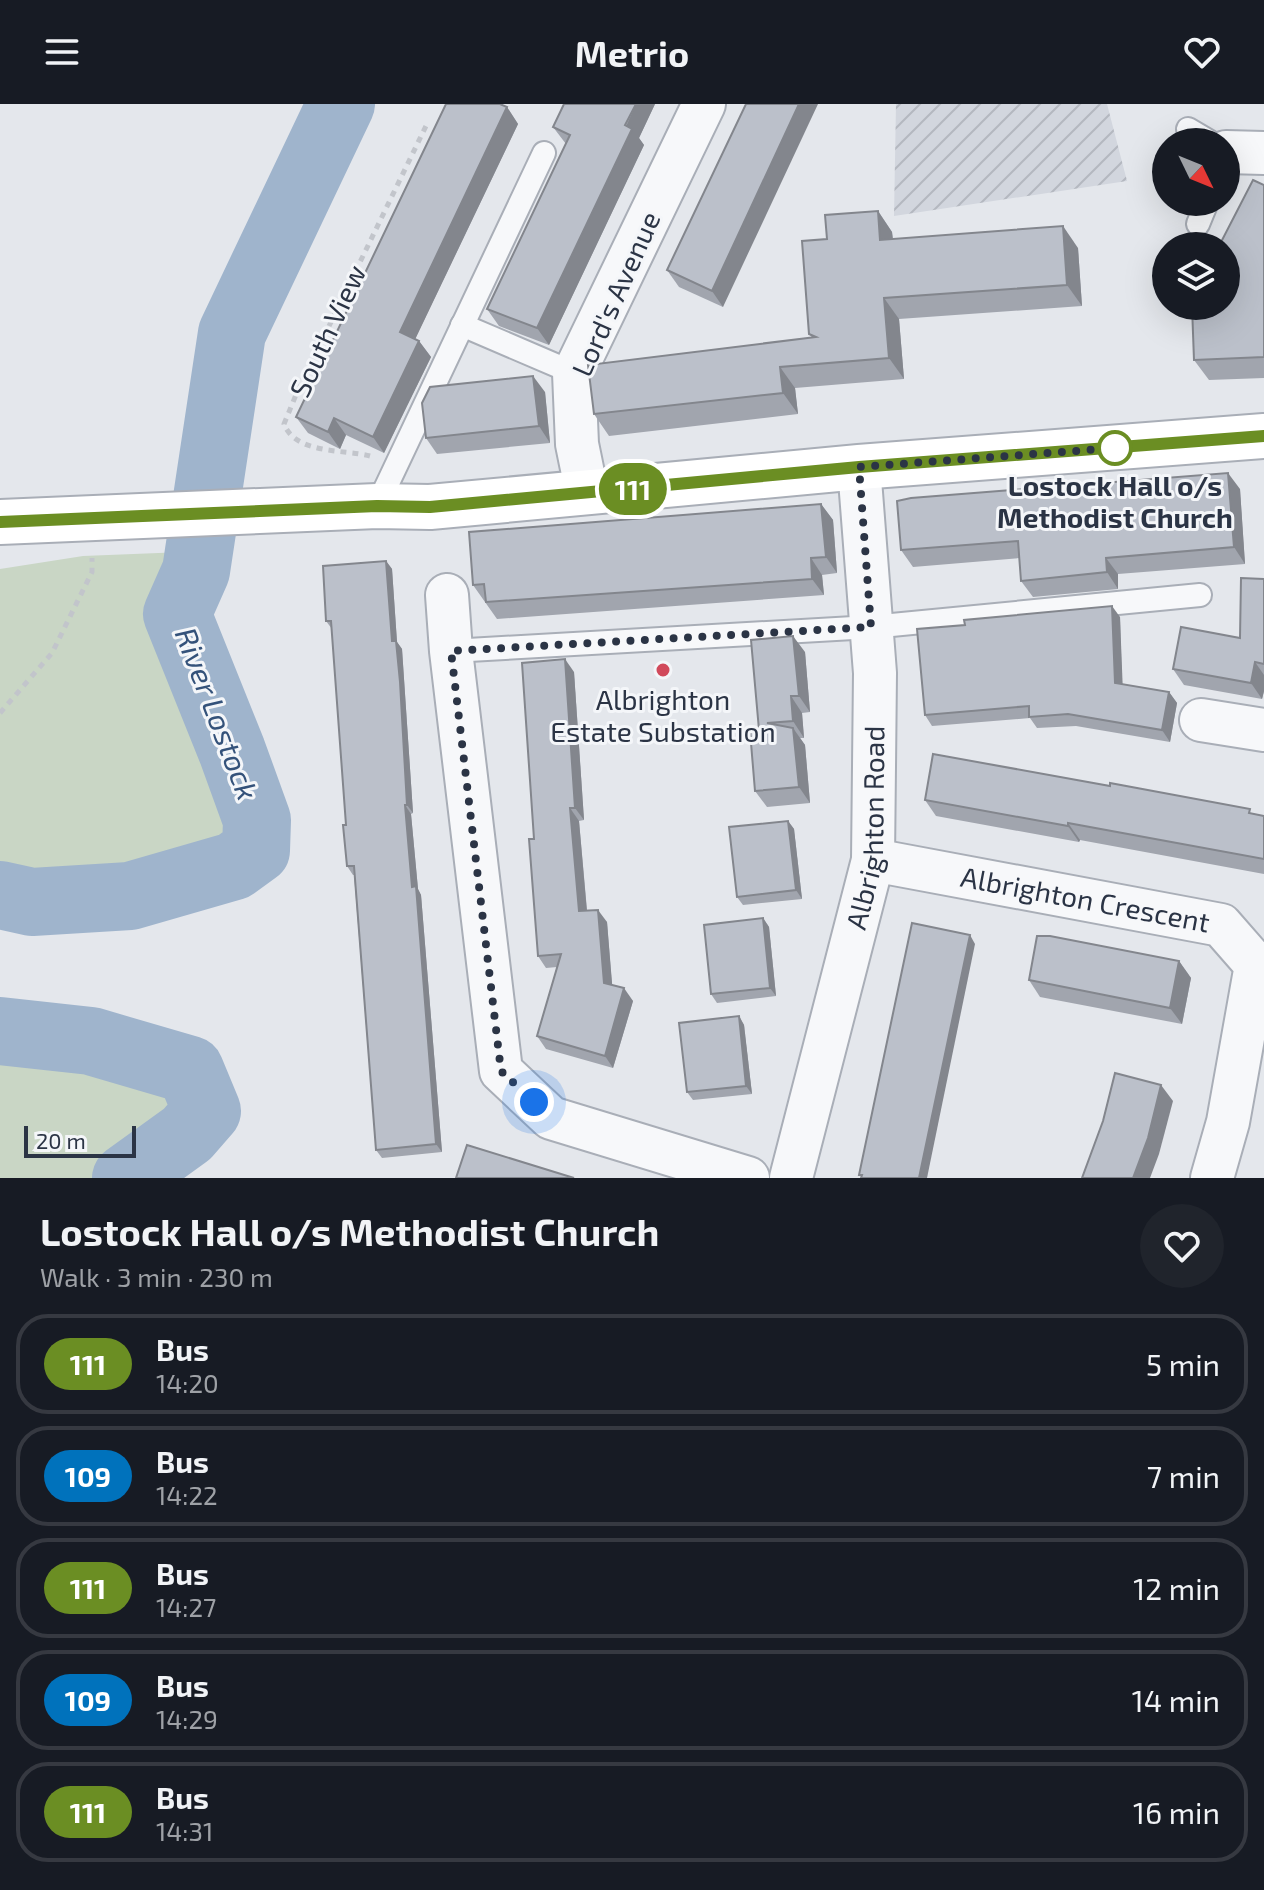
<!DOCTYPE html>
<html lang="en">
<head>
<meta charset="utf-8">
<style>
	:root { --surface:#171b24; --page:#20242c; --text:#f1f3f6; --muted:#9ea1a6; --line:#363941 }
	body { margin:0; font-family:"Exo 2",sans-serif; background:var(--page); color:var(--text); height:100vh; display:flex; flex-direction:column; font-size:30px; white-space:nowrap }
	* { box-sizing:border-box; margin:0 }
	p { font-size:26px; color:var(--muted) }
	.icon { flex:none; width:44px; height:44px; fill:none; stroke:currentColor; stroke-width:2; stroke-linecap:round; stroke-linejoin:round }
	.map { position:relative; height:1074px; overflow:hidden }
	.panel { display:flex; flex-direction:column; background:var(--surface); flex:1 }
	.panel>* { flex:none }
	.badge { padding:0 16px; border-radius:26px; font-size:28px; line-height:52px }
	.needle { width:52px; rotate:133deg }
	.controls { position:absolute; left:1152px; top:24px; display:grid; gap:16px }
	.controls a { display:grid; place-items:center; width:88px; height:88px; border-radius:50%; background:var(--surface); box-shadow:0 8px 32px #0002; font-size:40px }
	.scale { position:absolute; left:24px; bottom:20px; width:112px; box-sizing:border-box; padding-left:8px; border:4px solid #2b3445; border-top:0; font-size:22px; line-height:28px; white-space:nowrap; color:#2b3445; -webkit-text-stroke:6px #f4f6f9; paint-order:stroke }
	.you { position:absolute; width:40px; height:40px; margin:-20px; border:6px solid #fff; border-radius:50%; background:#1a73e8; box-shadow:0 0 0 12px #1a73e833 }
	.map>.badge { position:absolute; translate:-50% -50%; box-shadow:0 0 0 4px #fff }
	.round { display:grid; place-items:center; flex:none; width:84px; height:84px; border-radius:42px; background:var(--page) }
	.headline { display:flex; align-items:center; justify-content:space-between; height:136px; padding:0 40px }
	h1 { font-size:38px; font-weight:700; line-height:60px }
	ul { padding:0; list-style:none }
	li { display:flex; align-items:center; gap:24px; height:100px; margin:0 16px 12px; padding:0 24px; border:4px solid var(--line); border-radius:32px }
	li div { flex:1 }
	li b { display:block; font-size:30px }
	li em { font-style:normal }
	li .badge { min-width:88px; font-weight:700; text-align:center }
	header { display:flex; justify-content:space-between; align-items:center; height:104px; padding:0 40px; background:var(--surface); font-size:36px; font-weight:700 }
	.map>svg:first-child { display:block }
	.industrial { fill:url(#industrial-furrows) }
	.park { fill:#c9d6c5 }
	.lines { fill:none; stroke-linecap:round; stroke-linejoin:round }
	.river { stroke:#9fb4cc; stroke-width:68 }
	.lane-casing { stroke:#a9aeb7; stroke-width:26 }
	.street-casing { stroke:#a9aeb7; stroke-width:46 }
	.secondary-casing { stroke:#a9aeb7; stroke-width:48 }
	.path { stroke:#c2c5cb; stroke-width:5; stroke-dasharray:6 6; stroke-linecap:butt }
	.lane { stroke:#f7f8fa; stroke-width:22 }
	.street { stroke:#f7f8fa; stroke-width:42 }
	.secondary { stroke:#fff; stroke-width:44 }
	.wall { fill:#a1a5ae }
	.shaded-wall { fill:#83868d }
	.building { fill:#bbc0ca; stroke:#83868d; stroke-width:2 }
	.line-casing { stroke:#fff; stroke-width:18 }
	.line { stroke:#6b8e23; stroke-width:12 }
	.walk { stroke:#2b3445; stroke-width:8; stroke-dasharray:0 14.4 }
	.stop-dot { fill:#fff; stroke:#6b8e23; stroke-width:4 }
	.poi-dot { fill:#d1495b; stroke:#f4f6f9; stroke-width:3 }
	.labels { text-anchor:middle; stroke-width:6; stroke-linejoin:round; paint-order:stroke }
	.street-label { font-size:28px; fill:#2b3445; stroke:#f4f6f9 }
	.stop-label { font-size:28px; font-weight:bold; fill:#2b3445; stroke:#f4f6f9 }
	.poi-label { font-size:28px; fill:#2b3445; stroke:#f4f6f9 }
	.water-label { font-size:30px; font-style:italic; fill:#34527a; stroke:#f4f6f9 }
</style>
</head>
<body>
<header><svg class="icon" aria-label="menu" viewBox="0 0 24 24"><path d="M4 6h16M4 12h16M4 18h16"/></svg>Metrio<svg class="icon" aria-label="heart" viewBox="0 0 24 24"><path d="M12 20l-8-8c-3-5 5-10 8-4 3-6 11-1 8 4z"/></svg></header>
<div class="map">
<svg width="1264" height="1074" viewBox="0 0 1264 1074">
	<defs>
		<pattern id="industrial-furrows" width="10" height="10" patternUnits="userSpaceOnUse" patternTransform="scale(2)"><rect width="10" height="10" fill="#d2d6de"/><path d="M-1 1l2-2M0 10L10 0M9 11l2-2" fill="none" stroke="#b4b8c0"/></pattern>
	</defs>
	<rect width="100%" height="100%" fill="#e4e7ec"/>
	<!-- industrial -->
	<path class="industrial" d="M896,0H1107L1127,77L894,112Z"/>
	<!-- park -->
	<g class="park">
		<path d="M184,448L166,537L238,731L205,752L60,769L0,768V465L83,452Z"/>
		<path d="M0,945L113,961L181,987L186,1010L161,1034L108,1074H0Z"/>
	</g>
	<g class="lines">
		<!-- river -->
		<g class="river">
			<path d="M0,791L32,798L130,792L234,762L256,746L257,716L232,647L177,510L196,467L232,229L341,0"/>
			<path d="M0,927L91,937L190,966L207,1007L187,1030L126,1074"/>
		</g>
		<defs>
			<g id="lane">
				<path d="M1188,25L1210,38"/>
				<path d="M1198,120L1207,98"/>
				<path d="M462,221L574,269"/>
				<path d="M377,402L544,49"/>
				<path d="M451,547L871,523L1200,491"/>
			</g>
			<g id="street">
				<path d="M1226,48L1264,49"/>
				<path d="M587,389L577,340L574,269L704,0"/>
				<path d="M447,491L451,547L501,967L551,1014L748,1074"/>
				<path d="M1201,616L1264,626"/>
				<path id="s1" d="M873,756L1221,821L1256,861L1228,1018L1212,1074"/>
				<path id="s2" d="M791,1074L873,756L875,569L859,363"/>
			</g>
			<path id="secondary" d="M0,418L377,402L430,403L859,363L1264,332"/>
		</defs>
		<!-- lane casing -->
		<use href="#lane" class="lane-casing"/>
		<!-- street casing -->
		<use href="#street" class="street-casing"/>
		<!-- secondary casing -->
		<use href="#secondary" class="secondary-casing"/>
		<!-- path -->
		<g class="path">
			<path d="M370,352C345,345 296,351 284,320L298,286L426,22"/>
			<path d="M0,609L52,549L92,468V454"/>
		</g>
		<!-- lane -->
		<use href="#lane" class="lane"/>
		<!-- street -->
		<use href="#street" class="street"/>
		<!-- secondary -->
		<use href="#secondary" class="secondary"/>
	</g>
	<!-- wall -->
	<g class="wall">
		<path d="M564,0H655L639,34L644,41L549,241L499,222L487,205L566,40L553,23Z"/>
		<path d="M746,0L723,203L679,183L667,166Z"/>
		<path d="M507,3L518,20L415,235L419,237L431,253L384,349L346,331L340,345L308,329L296,313Z"/>
		<path d="M1264,81V274L1209,276L1194,256Z"/>
		<path d="M878,107L892,128L893,135L1078,144L1082,202L899,215L904,275L795,284L798,310L609,332L594,310L812,233L809,230L827,135Z"/>
		<path d="M545,288L550,339L437,350L426,334Z"/>
		<path d="M1240,385L1245,460L1118,470V485L1033,493L1021,477L1020,454L913,463L901,446Z"/>
		<path d="M821,400L833,416L837,469L822,471L824,491L497,515L473,481Z"/>
		<path d="M386,457L392,465L397,538L402,545L413,709L411,710L418,785L421,791L442,1048L382,1054L376,1046L354,771H353L347,762L346,721L332,525L326,517Z"/>
		<path d="M1264,475V587L1262,595L1184,581L1173,565L1240,534Z"/>
		<path d="M1120,513L1122,580L1169,588L1177,599L1170,638L1076,622L1037,624L1030,614L932,622L925,611Z"/>
		<path d="M805,548L810,608L802,609L804,634H800L805,641L810,699L767,703L755,687L759,626Z"/>
		<path d="M574,568L584,716L579,717L587,806L607,818L612,881L633,897L613,964L546,945L537,932L557,863L546,864L538,852L534,735Z"/>
		<path d="M925,696L1254,710L1264,712V770L1080,736L1079,738L936,712Z"/>
		<path d="M788,717L794,725L802,795L743,801L737,793Z"/>
		<path d="M763,814L769,823L776,892L717,899L711,890Z"/>
		<path d="M1179,857L1191,874L1182,920L1040,893L1029,876Z"/>
		<path d="M739,912L744,921L752,990L693,996L687,988Z"/>
	</g>
	<!-- shaded-wall -->
	<g class="shaded-wall">
		<path d="M636,0H655L639,34L644,41L549,241L537,224Z"/>
		<path d="M799,0H818L723,203L712,187Z"/>
		<path d="M507,3L518,20L411,244L400,228Z"/>
		<path d="M878,107L892,128L895,157L880,136Z"/>
		<path d="M1063,122L1078,144L1082,202L1067,181Z"/>
		<path d="M884,194L899,215L904,275L889,254Z"/>
		<path d="M419,237L431,253L384,349L373,333Z"/>
		<path d="M780,263L795,284L798,310L783,289Z"/>
		<path d="M533,272L545,288L550,339L539,322Z"/>
		<path d="M334,314L346,331L340,345L328,328Z"/>
		<path d="M1228,369L1240,385L1245,460L1234,443Z"/>
		<path d="M821,400L833,416L837,469L826,453Z"/>
		<path d="M811,454L822,471L824,491L812,475Z"/>
		<path d="M1106,454L1118,470V485L1107,468Z"/>
		<path d="M386,457L392,465L397,538L402,545L413,709L407,701L392,537Z"/>
		<path d="M1112,502L1120,513L1123,590L1115,579Z"/>
		<path d="M793,532L805,548L810,608L799,592Z"/>
		<path d="M565,555L574,568L584,716L575,704Z"/>
		<path d="M1255,558L1264,571V587L1262,595L1251,579Z"/>
		<path d="M1169,588L1177,599L1170,638L1162,626Z"/>
		<path d="M791,592L802,609L804,634L793,617Z"/>
		<path d="M793,624L805,641L810,699L799,683Z"/>
		<path d="M405,701L411,710L418,785L421,791L442,1048L436,1040Z"/>
		<path d="M570,704L579,717L588,820L579,807Z"/>
		<path d="M788,717L794,725L802,795L796,786Z"/>
		<path d="M1068,719L1080,736L1079,738L1068,722Z"/>
		<path d="M598,806L607,818L613,891L604,879Z"/>
		<path d="M763,814L769,823L776,892L770,884Z"/>
		<path d="M970,831L975,840L927,1074H919Z"/>
		<path d="M1179,857L1191,874L1182,920L1170,904Z"/>
		<path d="M624,884L633,897L613,964L605,952Z"/>
		<path d="M739,912L744,921L752,990L746,982Z"/>
		<path d="M1161,981L1173,997L1159,1050L1150,1074H1133Z"/>
	</g>
	<!-- building -->
	<g class="building">
		<path d="M446,0H500L507,3L400,228L419,237L373,333L334,314L328,328L296,313Z"/>
		<path d="M564,0H636L625,21L632,25L537,224L487,205L570,31L553,23Z"/>
		<path d="M746,0H799L712,187L667,166Z"/>
		<path d="M1253,76L1264,81V253L1194,256L1192,202H1226V142H1219Z"/>
		<path d="M878,107L880,136L1063,122L1067,181L884,194L889,254L780,263L783,289L594,310L588,261L816,233L809,230L802,137L827,135L825,111Z"/>
		<path d="M533,272L539,322L426,334L422,299L430,283Z"/>
		<path d="M1228,369L1234,443L1106,454L1107,468L1021,477L1018,437L901,446L897,397L911,394Z"/>
		<path d="M821,400L826,453L811,454L812,475L486,498L484,480L473,481L469,428Z"/>
		<path d="M386,457L392,537H396L400,578L407,701H405L412,783L416,782L436,1040L376,1046L354,762H347L343,721H346L331,517H326L323,462Z"/>
		<path d="M1241,474L1264,475V560L1255,558L1251,579L1173,565L1181,523L1240,534Z"/>
		<path d="M1112,502L1115,579L1169,588L1162,626L1068,610L1029,613V602L925,611L917,525L965,521L964,516Z"/>
		<path d="M793,532L799,592H791L793,617L767,619L793,624L799,683L755,687L750,627L759,626L751,536Z"/>
		<path d="M565,555L575,704H570L579,807L598,806L604,879L624,884L605,952L537,932L561,850L538,852L529,735H534L522,559Z"/>
		<path d="M933,650L1110,682V679L1250,705L1249,709L1264,712V755L1068,719V722L925,696Z"/>
		<path d="M788,717L796,786L737,793L729,723Z"/>
		<path d="M763,814L770,884L711,890L704,821Z"/>
		<path d="M912,819L970,831L919,1074H861L862,1071H859Z"/>
		<path d="M1037,832H1050L1179,857L1170,904L1029,876Z"/>
		<path d="M739,912L746,982L687,988L679,919Z"/>
		<path d="M1115,969L1161,981L1148,1034L1133,1074H1082L1103,1017Z"/>
		<path d="M467,1041L574,1074H456Z"/>
	</g>
	<g class="lines">
		<defs>
			<path id="line" d="M0,418L377,402L430,403L859,363L1264,332"/>
		</defs>
		<!-- line casing -->
		<use href="#line" class="line-casing"/>
		<!-- line -->
		<use href="#line" class="line"/>
		<!-- walk -->
		<path class="walk" d="M534,998L501,967L451,547L871,523L859,363L1115,344"/>
	</g>
	<!-- markers -->
	<circle class="stop-dot" cx="1115" cy="344" r="16"/>
	<circle class="poi-dot" cx="663" cy="566" r="8"/>
	<g class="labels">
		<!-- street labels -->
		<g class="street-label">
			<text transform="translate(616 190) rotate(-66)" y="10">Lord's Avenue</text>
			<text transform="translate(328 227) rotate(-65)" y="10">South View</text>
			<text dy="10" stroke="none"><textPath href="#s2" startOffset="360">Albrighton Road</textPath></text>
			<text dy="10" stroke="none"><textPath href="#s1" startOffset="216">Albrighton Crescent</textPath></text>
		</g>
		<!-- stop labels -->
		<g class="stop-label">
			<text x="1115" y="392">Lostock Hall o/s<tspan x="1115" dy="32">Methodist Church</tspan></text>
		</g>
		<!-- poi labels -->
		<g class="poi-label">
			<text x="663" y="606">Albrighton<tspan x="663" dy="32">Estate Substation</tspan></text>
		</g>
		<!-- water labels -->
		<g class="water-label">
			<text transform="translate(216 610) rotate(69)" y="10">River Lostock</text>
		</g>
	</g>
</svg>
<div class="controls">
<a><svg class="needle" viewBox="-14 -14 28 28"><path d="M0-13l5 13h-10z" fill="#e53935"/><path d="M0 13l5-13h-10z" fill="#9ea1a6"/></svg></a>
<a><svg class="icon" aria-label="layers" viewBox="0 0 24 24"><path d="M12 4l9 5-9 5-9-5zM3 14l9 5 9-5"/></svg></a>
</div>
<div class="scale">20 m</div>
<div class="you" style="left:534px;top:998px"></div>
<b class="badge" style="left:633px;top:385px;background:#6b8e23;color:#fff">111</b>
</div>
<section class="panel">
<div class="headline"><div><h1>Lostock Hall o/s Methodist Church</h1><p>Walk · 3 min · 230 m</p></div><a class="round"><svg class="icon" aria-label="heart" viewBox="0 0 24 24"><path d="M12 20l-8-8c-3-5 5-10 8-4 3-6 11-1 8 4z"/></svg></a></div>
<ul>
<li><span class="badge" style="background:#6b8e23;color:#fff">111</span><div><b>Bus</b><p>14:20</p></div><em>5 min</em></li>
<li><span class="badge" style="background:#0072bc;color:#fff">109</span><div><b>Bus</b><p>14:22</p></div><em>7 min</em></li>
<li><span class="badge" style="background:#6b8e23;color:#fff">111</span><div><b>Bus</b><p>14:27</p></div><em>12 min</em></li>
<li><span class="badge" style="background:#0072bc;color:#fff">109</span><div><b>Bus</b><p>14:29</p></div><em>14 min</em></li>
<li><span class="badge" style="background:#6b8e23;color:#fff">111</span><div><b>Bus</b><p>14:31</p></div><em>16 min</em></li>
</ul>
</section>
</body>
</html>
